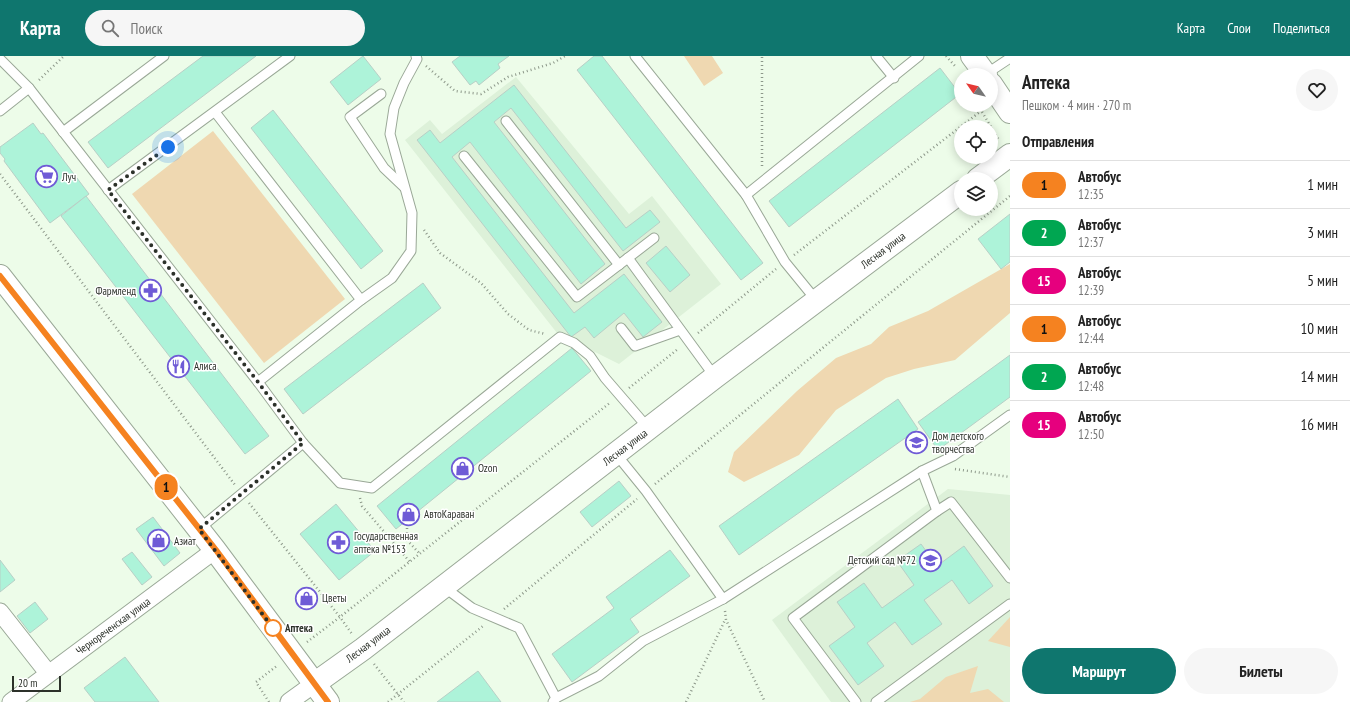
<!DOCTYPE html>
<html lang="ru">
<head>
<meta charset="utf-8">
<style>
	:root { --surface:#fff; --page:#f6f6f6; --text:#222; --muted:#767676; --line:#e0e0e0; --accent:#0f766e }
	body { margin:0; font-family:"PT Sans Narrow",sans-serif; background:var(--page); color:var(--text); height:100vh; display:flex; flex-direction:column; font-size:15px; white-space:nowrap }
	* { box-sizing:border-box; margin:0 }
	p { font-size:13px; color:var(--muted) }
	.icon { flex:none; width:22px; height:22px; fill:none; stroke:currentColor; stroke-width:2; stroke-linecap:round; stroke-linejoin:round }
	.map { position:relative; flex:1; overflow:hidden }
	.panel { display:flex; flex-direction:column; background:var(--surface); width:340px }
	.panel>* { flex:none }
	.badge { padding:0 8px; border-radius:13px; font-size:14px; line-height:26px }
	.needle { width:26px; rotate:304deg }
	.fabs { position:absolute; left:954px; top:12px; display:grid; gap:8px }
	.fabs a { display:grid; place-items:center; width:44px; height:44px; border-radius:50%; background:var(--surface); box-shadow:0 2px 10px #0003; font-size:20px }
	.scale { position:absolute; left:12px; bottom:10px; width:49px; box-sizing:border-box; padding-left:4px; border:2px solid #2c312a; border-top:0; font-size:11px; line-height:14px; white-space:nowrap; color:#2c312a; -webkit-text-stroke:3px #fff; paint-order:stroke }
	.you { position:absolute; width:20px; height:20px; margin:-10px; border:3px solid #fff; border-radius:50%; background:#1a73e8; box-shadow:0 0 0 6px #1a73e833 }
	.map>.badge { position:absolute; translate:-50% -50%; box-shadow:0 0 0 2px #fff }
	h2 { padding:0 12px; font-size:15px; line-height:36px }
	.round { display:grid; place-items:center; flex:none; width:42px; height:42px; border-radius:21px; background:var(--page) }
	.headline { display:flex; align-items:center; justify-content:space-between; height:68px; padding:0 12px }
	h1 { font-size:19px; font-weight:700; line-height:30px }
	.primary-button { display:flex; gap:8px; margin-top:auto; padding:8px 12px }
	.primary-button a { flex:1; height:46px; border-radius:24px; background:var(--accent); color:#fff; font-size:16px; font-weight:700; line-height:46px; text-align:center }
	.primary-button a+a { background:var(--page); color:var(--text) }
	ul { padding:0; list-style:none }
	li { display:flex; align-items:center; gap:12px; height:48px; padding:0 12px; border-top:1px solid var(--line) }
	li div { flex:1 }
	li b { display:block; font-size:15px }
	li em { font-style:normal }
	li .badge { min-width:44px; font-weight:700; text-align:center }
	header { display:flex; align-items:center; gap:24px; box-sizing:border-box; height:56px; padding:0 20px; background:var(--accent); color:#fff }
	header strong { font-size:19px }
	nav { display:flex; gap:22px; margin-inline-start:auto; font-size:14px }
	.search { width:280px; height:36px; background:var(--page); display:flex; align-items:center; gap:10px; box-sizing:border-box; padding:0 14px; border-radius:22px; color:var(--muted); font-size:15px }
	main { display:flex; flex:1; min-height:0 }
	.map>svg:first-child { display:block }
	.built { fill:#ddf1d9 }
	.green { fill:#efd8b1 }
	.building { fill:#adf3d9; stroke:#b8cfc6 }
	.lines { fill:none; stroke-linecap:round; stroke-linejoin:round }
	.lane-casing { stroke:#9aa897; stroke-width:11 }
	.street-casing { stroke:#9aa897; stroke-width:19 }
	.secondary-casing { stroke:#9aa897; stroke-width:24 }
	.path { stroke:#8d988a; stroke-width:2.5; stroke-dasharray:1 3; stroke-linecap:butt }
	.lane { stroke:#fff; stroke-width:9 }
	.street { stroke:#fff; stroke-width:17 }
	.secondary { stroke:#fff; stroke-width:22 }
	.line-casing { stroke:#fff; stroke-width:9 }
	.line { stroke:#f58220; stroke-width:6 }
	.walk { stroke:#2c312a; stroke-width:4; stroke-dasharray:0 7.2 }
	.stop-dot { fill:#fff; stroke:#f58220; stroke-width:2 }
	.labels { text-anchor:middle; stroke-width:3; stroke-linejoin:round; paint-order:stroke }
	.poi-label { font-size:11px; fill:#2c312a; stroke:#fff; text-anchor:start }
	.street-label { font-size:11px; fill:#2c312a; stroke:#fff }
	.stop-label { font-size:11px; font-weight:bold; fill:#2c312a; stroke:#fff; text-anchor:start }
</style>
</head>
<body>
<header>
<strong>Карта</strong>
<div class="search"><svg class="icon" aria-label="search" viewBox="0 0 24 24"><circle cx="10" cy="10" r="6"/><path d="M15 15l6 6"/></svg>Поиск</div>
<nav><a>Карта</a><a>Слои</a><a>Поделиться</a></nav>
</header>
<main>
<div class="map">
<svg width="1010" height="646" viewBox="0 0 1010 646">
	<rect width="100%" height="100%" fill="#edfce9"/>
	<!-- built -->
	<g class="built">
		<path d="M516,21L629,158L652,140L721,228L619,308L557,277L405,84L430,64L442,78Z"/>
		<path d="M948,433L1010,439V646H831L772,564Z"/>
	</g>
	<!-- green -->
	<g class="green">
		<path d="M684,0H712L723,17L704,30Z"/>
		<path d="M213,75L345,243L264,307L132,138Z"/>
		<path d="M1010,208V257L955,304L914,313L886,322L836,354L799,399L744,426L728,416L734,396L797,335L836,302L871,288L889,271L928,255Z"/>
		<path d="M1010,561V591L988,585Z"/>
		<path d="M978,610L970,637L988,633L1004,646H910L920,643L946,621Z"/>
	</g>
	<!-- building -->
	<g class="building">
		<path d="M203,0H256L108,112L88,86Z"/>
		<path d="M363,0L381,23L348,49L330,26Z"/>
		<path d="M460,0H509L498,8L500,12L479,29L476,25L470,29L452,6Z"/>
		<path d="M594,0H602L763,207L741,224L577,14Z"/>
		<path d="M940,12L960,38L789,171L769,145Z"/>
		<path d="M514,29L626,172L650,154L660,166L623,195L511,52L494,66L605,208L581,228L470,86L452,101L574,257L624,218L662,266L643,281L624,257L594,282L585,271L571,281L417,84L430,74L440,87Z"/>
		<path d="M273,54L383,195L361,213L251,72Z"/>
		<path d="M33,67L41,78L43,77L89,138L50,167L4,105L5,103L0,97V91Z"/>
		<path d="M86,140L269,380L245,398L61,160Z"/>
		<path d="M1010,158V206L1001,213L978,183Z"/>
		<path d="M666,190L690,219L670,236L646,207Z"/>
		<path d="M423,227L441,252L303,358L284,333Z"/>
		<path d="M572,292L591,315L396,473L377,450Z"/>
		<path d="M1010,299V341L938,394L918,366Z"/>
		<path d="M898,343L918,373L739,499L719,470Z"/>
		<path d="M619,425L631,440L592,471L580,456Z"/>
		<path d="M336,448L375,495L339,524L300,478Z"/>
		<path d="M153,461L180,497L164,510L136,473Z"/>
		<path d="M921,488L937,510L964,490L993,530L969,548L952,524L924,544L942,568L912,589L895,566L867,587L884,610L858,629L829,590L855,571L837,546L864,527L882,552L914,529L897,505Z"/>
		<path d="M670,494L690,520L630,563L639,576L572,626L552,598L614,552L606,541Z"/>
		<path d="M132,496L152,521L142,529L122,503Z"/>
		<path d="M0,504L15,524L0,536Z"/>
		<path d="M35,546L48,563L30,577L17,560Z"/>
		<path d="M125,601L159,646H95L84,632Z"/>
		<path d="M478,615L501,646H437Z"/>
	</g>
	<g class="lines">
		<defs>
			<g id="lane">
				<path d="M635,0L746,139L785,206L816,244"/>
				<path d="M876,0L894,22"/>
				<path d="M0,3L29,32"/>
				<path d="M986,18L1010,2"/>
				<path d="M381,38L350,61L384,112L404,131"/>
				<path d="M0,55L29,32L258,326"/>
				<path d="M215,56L361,244"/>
				<path d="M506,65L619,209"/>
				<path d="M63,76L164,0"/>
				<path d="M464,100L577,241L654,182"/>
				<path d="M108,134L290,0"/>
				<path d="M746,139L919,0"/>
				<path d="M628,202L715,321"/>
				<path d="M621,272L635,290L680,274"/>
				<path d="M303,387L340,427L372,432L560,281L574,287L590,300L605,322L649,373"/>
				<path d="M616,398L646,435L723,543"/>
				<path d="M937,455L951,446L1010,522"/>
				<path d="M199,473L303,387L258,326L361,244L392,222L411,195L412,157L390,78L394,52L404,27L417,3L416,0"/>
				<path d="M444,531L472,552L519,572L556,642"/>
				<path d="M553,646L556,642L599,620L643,585L723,543L922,415L953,400L1010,359"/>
				<path d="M856,646L793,562L937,455L922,415"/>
				<path d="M876,646L1010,548"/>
			</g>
			<g id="street">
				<path d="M0,556L48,617"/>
				<path d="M11,646L215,494"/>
				<path d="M289,646L314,628"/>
			</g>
			<g id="secondary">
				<path d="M972,0L986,19"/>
				<path d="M991,28L1010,56"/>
				<path d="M978,123L1010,99"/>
				<path d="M0,220L215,494L328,646"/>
				<path d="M314,628L363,593L715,321L961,136"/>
			</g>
		</defs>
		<!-- lane casing -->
		<use href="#lane" class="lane-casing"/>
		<!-- street casing -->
		<use href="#street" class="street-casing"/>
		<!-- secondary casing -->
		<use href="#secondary" class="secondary-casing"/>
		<!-- path -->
		<g class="path">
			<path d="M946,0L955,10"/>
			<path d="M426,10L455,35L481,38L508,21L553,7L565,0"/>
			<path d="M39,24L64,0"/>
			<path d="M978,49L991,71"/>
			<path d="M991,72L999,84"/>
			<path d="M762,110V0"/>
			<path d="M0,118L235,429"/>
			<path d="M424,174L440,197L481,227L508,258L529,274L545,278"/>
			<path d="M794,199L981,55"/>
			<path d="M698,277L776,213"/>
			<path d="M629,332L678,293"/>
			<path d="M955,413L1010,421"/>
			<path d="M655,428L1010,140"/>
			<path d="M360,442L362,450L410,506"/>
			<path d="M249,447L340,561L611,346"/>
			<path d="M407,464V484L420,498"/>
			<path d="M504,553L637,443"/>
			<path d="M725,555L726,564L765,646"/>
			<path d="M307,586L340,561L352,578"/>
			<path d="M374,608L404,646"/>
			<path d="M269,646L256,626L278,609"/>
			<path d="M388,646L483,570"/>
			<path d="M686,646L725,564"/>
		</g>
		<!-- lane -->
		<use href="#lane" class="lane"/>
		<!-- street -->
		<use href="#street" class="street"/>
		<!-- secondary -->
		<use href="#secondary" class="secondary"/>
	</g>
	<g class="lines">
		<defs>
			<path id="line" d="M0,220L216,494L328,646"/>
		</defs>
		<!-- line casing -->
		<use href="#line" class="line-casing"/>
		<!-- line -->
		<use href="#line" class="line"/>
		<!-- walk -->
		<path class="walk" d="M168,91L108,134L258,326L303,387L199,473L275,575L273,572"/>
	</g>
	<!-- icons -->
	<defs>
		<symbol id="supermarket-ring" viewBox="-11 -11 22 22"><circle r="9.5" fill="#fff" stroke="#6f5bd6" stroke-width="1.5"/><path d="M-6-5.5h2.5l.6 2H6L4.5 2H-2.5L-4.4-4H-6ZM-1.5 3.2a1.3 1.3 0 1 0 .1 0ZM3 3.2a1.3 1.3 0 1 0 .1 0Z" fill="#6f5bd6"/></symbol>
		<symbol id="pharmacy-ring" viewBox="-11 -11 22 22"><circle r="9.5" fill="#fff" stroke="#6f5bd6" stroke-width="1.5"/><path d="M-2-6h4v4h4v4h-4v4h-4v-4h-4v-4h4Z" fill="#6f5bd6"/></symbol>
		<symbol id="restaurant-ring" viewBox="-11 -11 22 22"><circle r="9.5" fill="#fff" stroke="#6f5bd6" stroke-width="1.5"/><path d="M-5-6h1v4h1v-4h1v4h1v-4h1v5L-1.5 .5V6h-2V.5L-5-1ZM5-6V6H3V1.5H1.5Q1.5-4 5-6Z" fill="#6f5bd6"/></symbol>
		<symbol id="school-ring" viewBox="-11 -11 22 22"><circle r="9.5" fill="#fff" stroke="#6f5bd6" stroke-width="1.5"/><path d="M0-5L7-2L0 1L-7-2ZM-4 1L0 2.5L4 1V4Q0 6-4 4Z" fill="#6f5bd6"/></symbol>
		<symbol id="shop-ring" viewBox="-11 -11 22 22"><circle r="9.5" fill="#fff" stroke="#6f5bd6" stroke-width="1.5"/><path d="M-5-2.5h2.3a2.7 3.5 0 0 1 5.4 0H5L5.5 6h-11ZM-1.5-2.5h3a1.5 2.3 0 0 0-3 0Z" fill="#6f5bd6"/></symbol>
	</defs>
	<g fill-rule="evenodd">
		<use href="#supermarket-ring" x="34" y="108" width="25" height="25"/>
		<use href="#pharmacy-ring" x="138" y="222" width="25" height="25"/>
		<use href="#restaurant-ring" x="166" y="298" width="25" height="25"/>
		<use href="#school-ring" x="904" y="374" width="25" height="25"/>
		<use href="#shop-ring" x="450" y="400" width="25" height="25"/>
		<use href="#shop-ring" x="396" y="446" width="25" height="25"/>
		<use href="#shop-ring" x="146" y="472" width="25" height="25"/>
		<use href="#pharmacy-ring" x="326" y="474" width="25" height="25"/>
		<use href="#school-ring" x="918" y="492" width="25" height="25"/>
		<use href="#shop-ring" x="294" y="530" width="25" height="25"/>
	</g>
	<!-- markers -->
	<circle class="stop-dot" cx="273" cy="572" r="8"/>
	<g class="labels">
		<!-- poi labels -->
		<g class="poi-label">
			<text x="62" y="125">Луч</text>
			<text x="136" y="239" text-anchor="end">Фармленд</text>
			<text x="194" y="314">Алиса</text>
			<text x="932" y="384">Дом детского<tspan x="932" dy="13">творчества</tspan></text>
			<text x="478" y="416">Ozon</text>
			<text x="424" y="462">АвтоКараван</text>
			<text x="354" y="484">Государственная<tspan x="354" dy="13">аптека №153</tspan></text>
			<text x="174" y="489">Азиат</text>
			<text x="916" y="508" text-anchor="end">Детский сад №72</text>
			<text x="322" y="546">Цветы</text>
		</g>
		<!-- street labels -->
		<g class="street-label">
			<text transform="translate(883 194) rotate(-37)" y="4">Лесная улица</text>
			<text transform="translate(625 391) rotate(-37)" y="4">Лесная улица</text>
			<text transform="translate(113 570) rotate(-36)" y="4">Чернореченская улица</text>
			<text transform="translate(368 588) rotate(-37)" y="4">Лесная улица</text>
		</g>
		<!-- stop labels -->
		<g class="stop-label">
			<text x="285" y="576">Аптека</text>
		</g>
	</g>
</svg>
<div class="fabs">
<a><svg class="needle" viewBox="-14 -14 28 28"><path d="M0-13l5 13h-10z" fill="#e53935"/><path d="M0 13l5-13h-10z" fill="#767676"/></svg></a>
<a><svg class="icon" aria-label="locate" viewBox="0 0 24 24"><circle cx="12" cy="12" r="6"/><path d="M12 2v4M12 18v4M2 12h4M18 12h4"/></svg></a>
<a><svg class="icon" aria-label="layers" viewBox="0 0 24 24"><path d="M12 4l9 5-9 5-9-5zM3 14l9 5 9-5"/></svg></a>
</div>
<div class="scale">20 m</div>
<div class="you" style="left:168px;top:91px"></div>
<b class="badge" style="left:166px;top:431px;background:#f58220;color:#111">1</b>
</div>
<section class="panel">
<div class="headline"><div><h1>Аптека</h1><p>Пешком · 4 мин · 270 m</p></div><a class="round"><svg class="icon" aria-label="heart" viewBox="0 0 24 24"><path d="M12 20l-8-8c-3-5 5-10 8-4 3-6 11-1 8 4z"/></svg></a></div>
<h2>Отправления</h2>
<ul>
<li><span class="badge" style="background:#f58220;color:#111">1</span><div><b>Автобус</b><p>12:35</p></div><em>1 мин</em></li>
<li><span class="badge" style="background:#00a651;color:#fff">2</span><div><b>Автобус</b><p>12:37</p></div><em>3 мин</em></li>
<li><span class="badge" style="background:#e6007e;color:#fff">15</span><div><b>Автобус</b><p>12:39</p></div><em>5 мин</em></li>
<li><span class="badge" style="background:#f58220;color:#111">1</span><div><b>Автобус</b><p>12:44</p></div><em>10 мин</em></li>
<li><span class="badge" style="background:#00a651;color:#fff">2</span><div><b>Автобус</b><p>12:48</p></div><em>14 мин</em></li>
<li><span class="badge" style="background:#e6007e;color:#fff">15</span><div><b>Автобус</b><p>12:50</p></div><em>16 мин</em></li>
</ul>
<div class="primary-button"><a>Маршрут</a><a>Билеты</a></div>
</section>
</main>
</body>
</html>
